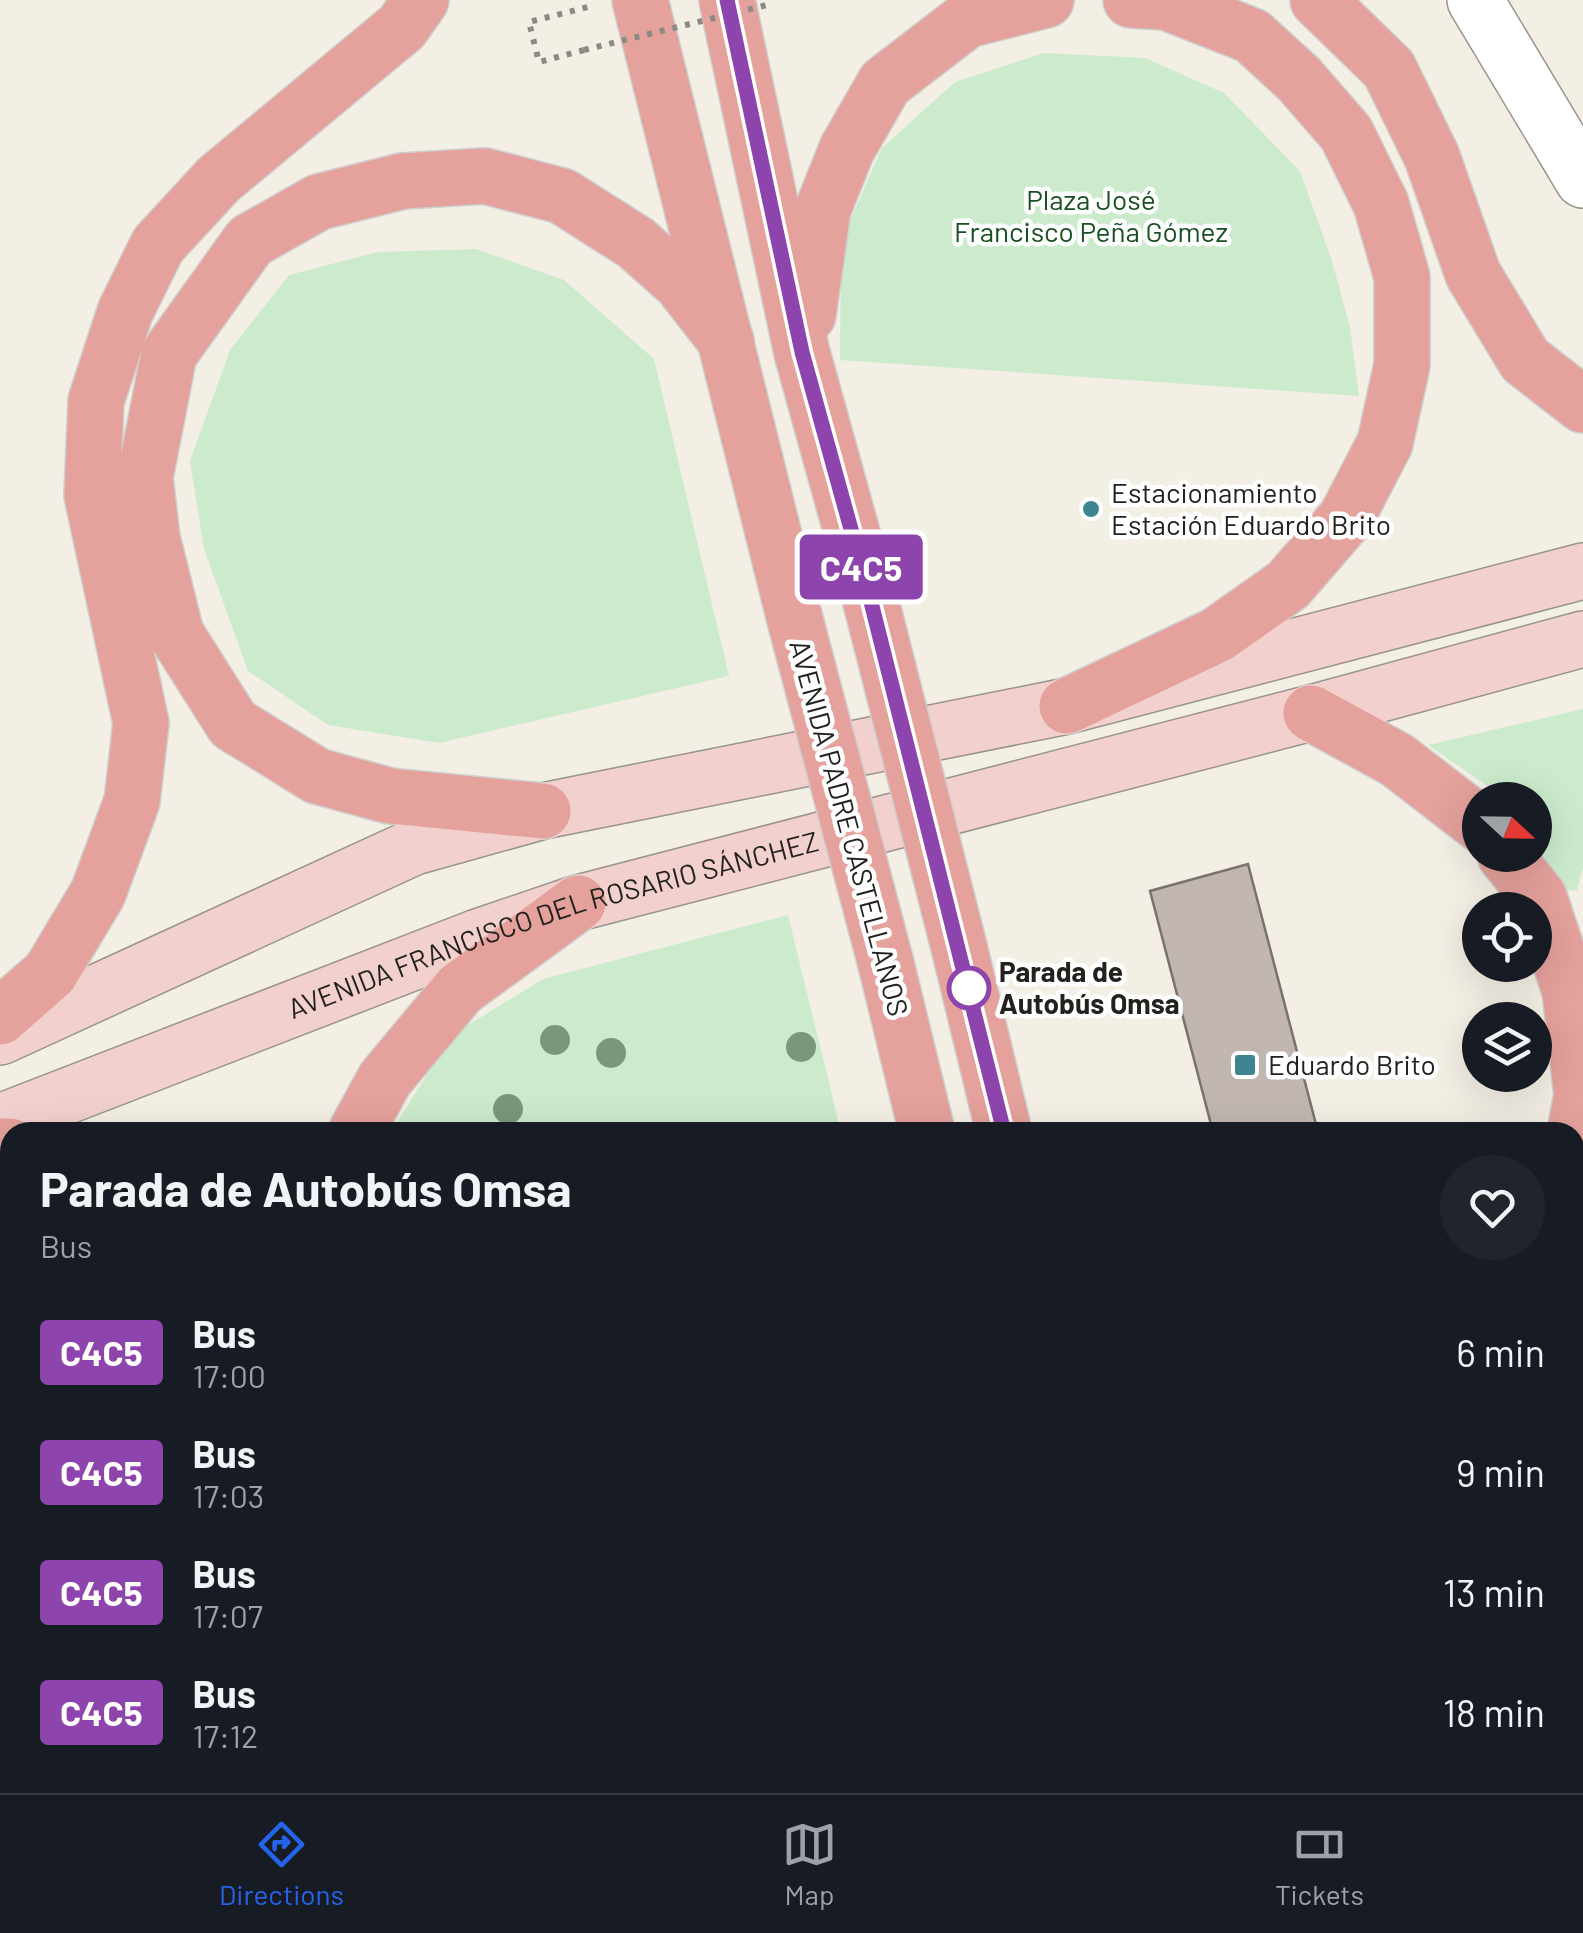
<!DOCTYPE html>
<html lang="en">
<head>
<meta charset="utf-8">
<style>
	:root { --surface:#171b24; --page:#20242c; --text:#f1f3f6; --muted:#9ea1a6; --line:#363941; --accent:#2563eb }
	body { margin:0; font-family:Barlow,sans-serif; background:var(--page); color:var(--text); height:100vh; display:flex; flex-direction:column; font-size:38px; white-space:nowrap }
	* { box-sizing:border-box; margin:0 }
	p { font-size:32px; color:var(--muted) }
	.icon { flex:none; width:55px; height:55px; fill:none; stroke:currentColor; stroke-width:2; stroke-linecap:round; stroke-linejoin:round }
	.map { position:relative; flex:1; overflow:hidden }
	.drawer { position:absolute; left:0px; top:1122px; width:1585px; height:672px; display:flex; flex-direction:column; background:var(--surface); border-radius:30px 30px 0 0; box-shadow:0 10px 40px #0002 }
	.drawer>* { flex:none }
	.badge { padding:0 20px; border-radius:8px; font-size:35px; line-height:65px }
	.needle { width:65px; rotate:112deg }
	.tools { position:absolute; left:1462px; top:782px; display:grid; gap:20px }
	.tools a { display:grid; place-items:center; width:90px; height:90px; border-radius:50%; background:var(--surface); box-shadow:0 10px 40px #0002; font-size:50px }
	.map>.badge { position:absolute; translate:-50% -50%; box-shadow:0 0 0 5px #fff }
	.round { display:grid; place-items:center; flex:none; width:105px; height:105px; border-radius:52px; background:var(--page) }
	.headline { display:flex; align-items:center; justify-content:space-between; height:170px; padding:0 40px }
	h1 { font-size:48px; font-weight:700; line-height:75px }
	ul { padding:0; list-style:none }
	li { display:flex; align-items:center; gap:30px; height:120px; padding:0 40px }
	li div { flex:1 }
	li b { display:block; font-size:38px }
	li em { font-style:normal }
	li .badge { min-width:110px; font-weight:700; text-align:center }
	.tabs { display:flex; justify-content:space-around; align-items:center; height:140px; border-top:2px solid var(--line); background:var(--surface); font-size:28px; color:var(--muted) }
	.tabs a { display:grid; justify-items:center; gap:5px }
	.tabs .current { color:var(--accent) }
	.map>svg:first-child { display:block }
	.green { fill:#cbebcc }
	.building { fill:#c1b6b1; stroke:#7b726c; stroke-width:2.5 }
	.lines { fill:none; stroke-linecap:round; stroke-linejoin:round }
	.street-casing { stroke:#99948b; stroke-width:58 }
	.secondary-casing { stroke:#99948b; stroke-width:58 }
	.primary-casing { stroke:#cfcece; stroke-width:58 }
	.path { stroke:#8d8a83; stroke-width:6; stroke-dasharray:5 8; stroke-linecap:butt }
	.street { stroke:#fff; stroke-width:55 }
	.secondary { stroke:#f2d0cd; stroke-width:55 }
	.primary { stroke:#e5a19b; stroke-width:55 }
	.primary-bridge-casing { stroke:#cfcece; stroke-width:58; stroke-linecap:butt }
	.path-bridge { stroke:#8d8a83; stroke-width:6; stroke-dasharray:5 8; stroke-linecap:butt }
	.primary-bridge { stroke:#e5a19b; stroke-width:55 }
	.tree { fill:#7b9779 }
	.line-casing { stroke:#fff; stroke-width:22 }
	.line { stroke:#8e44ad; stroke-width:15 }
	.poi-dot { fill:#3f8590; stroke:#fff; stroke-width:4 }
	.stop-dot { fill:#fff; stroke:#8e44ad; stroke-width:5 }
	.labels { text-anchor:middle; stroke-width:9; stroke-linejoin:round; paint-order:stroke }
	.park-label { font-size:28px; fill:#184f21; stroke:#fff }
	.poi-label { font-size:28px; fill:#23211e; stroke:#fff; text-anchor:start }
	.street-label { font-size:28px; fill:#23211e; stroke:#fff }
	.stop-label { font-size:28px; font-weight:bold; fill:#23211e; stroke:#fff; text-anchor:start }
</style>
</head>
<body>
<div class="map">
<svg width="1583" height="1793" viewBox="0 0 1583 1793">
	<rect width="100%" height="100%" fill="#f4efe5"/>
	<!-- green -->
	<g class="green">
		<path d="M1044,53L1145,58L1224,93L1300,171L1332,261L1350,327L1359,396L840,360L841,241L882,148L955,82Z"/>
		<path d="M476,249L564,280L654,359L729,676L439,743L328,725L248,671L204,549L190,461L230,350L289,275L378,252Z"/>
		<path d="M1583,709V868L1577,890L1547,893L1535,855V800H1498L1492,789L1428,745Z"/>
		<path d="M788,915L841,1132H391L452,1035L543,979Z"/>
	</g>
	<!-- building -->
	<g class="building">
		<path d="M1248,864L1318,1132H1213L1150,891Z"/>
		<path d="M1575,1589L1583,1593V1791L1461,1793L1445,1785H1575Z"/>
	</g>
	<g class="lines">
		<defs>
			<g id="street">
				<path d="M1475,0L1583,180"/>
				<path d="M29,1785L115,1793"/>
				<path d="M329,1793L356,1785"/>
			</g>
			<g id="secondary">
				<path d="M0,1037L414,847L543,811L1067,706L1583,571"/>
				<path id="s1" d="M0,1122L478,937L578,903L1311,713L1583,639"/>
				<path d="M0,1184L10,1191"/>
				<path d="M720,1785L731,1793"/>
			</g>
			<g id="primary">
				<path d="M640,0L794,616"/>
				<path d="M727,0L802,353L870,598"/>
				<path d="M1318,0L1389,69L1432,157L1473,274L1525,360L1583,405"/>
				<path d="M808,315L823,209L847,149L885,83L967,20L1046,0"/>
				<path d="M1067,706L1217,635L1288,585L1346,518L1385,443L1402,365V277L1381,204L1346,133L1299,79L1252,36L1166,2L1131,0"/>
				<path d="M1311,713L1397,760L1480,824"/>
				<path d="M543,811L390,796L317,776L233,724L176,634L152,538L145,477L169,354L250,241L319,202L403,181L485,176L562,196L636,243L681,283L726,341"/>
				<path d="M1505,855L1539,897L1570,991L1582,1095L1575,1132"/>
				<path d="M959,947L1004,1132"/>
				<path d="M886,964L927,1132"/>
				<path d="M0,1017L50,973L98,893L132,801L141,723L92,495L96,401L125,312L158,245L219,179L402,27L421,0"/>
				<path d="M356,1132L385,1079L460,989L578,903"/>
				<path d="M0,1146H10"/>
				<path d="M1575,1335L1583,1328"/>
				<path d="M1026,1785L1034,1793"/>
				<path d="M1094,1785L1097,1793"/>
				<path d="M1178,1793L1181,1785"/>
			</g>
		</defs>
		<!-- street casing -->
		<use href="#street" class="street-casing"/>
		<!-- secondary casing -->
		<use href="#secondary" class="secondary-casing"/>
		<!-- primary casing -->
		<use href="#primary" class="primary-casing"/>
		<!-- path -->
		<path class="path" d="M584,50L539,62L529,22L588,7"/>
		<!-- street -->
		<use href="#street" class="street"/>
		<!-- secondary -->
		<use href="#secondary" class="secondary"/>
		<!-- primary -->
		<use href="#primary" class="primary"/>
		<defs>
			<g id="primary-bridge">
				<path d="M870,598L959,947"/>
				<path d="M794,616L886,964"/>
			</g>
		</defs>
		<!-- primary-bridge casing -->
		<use href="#primary-bridge" class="primary-bridge-casing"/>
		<!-- path-bridge -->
		<path class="path-bridge" d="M584,50L771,4"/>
		<!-- primary-bridge -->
		<use href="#primary-bridge" class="primary-bridge"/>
	</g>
	<!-- trees -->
	<g class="tree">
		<circle cx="555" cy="1040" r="15"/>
		<circle cx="801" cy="1047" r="15"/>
		<circle cx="611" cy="1053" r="15"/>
		<circle cx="508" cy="1109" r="15"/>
	</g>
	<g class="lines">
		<defs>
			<path id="line" d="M727,0L802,352L870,598L1004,1132"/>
		</defs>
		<!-- line casing -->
		<use href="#line" class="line-casing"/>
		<!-- line -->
		<use href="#line" class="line"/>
	</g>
	<!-- markers -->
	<g class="poi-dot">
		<circle cx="1091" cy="509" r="10"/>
		<rect x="1233" y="1053" width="24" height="24" rx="5"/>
	</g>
	<circle class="stop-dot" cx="969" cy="988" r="20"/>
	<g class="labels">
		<!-- park labels -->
		<g class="park-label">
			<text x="1091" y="210">Plaza José<tspan x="1091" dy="32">Francisco Peña Gómez</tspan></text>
		</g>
		<!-- poi labels -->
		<g class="poi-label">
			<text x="1111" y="503">Estacionamiento<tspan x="1111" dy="32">Estación Eduardo Brito</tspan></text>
			<text x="1268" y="1075">Eduardo Brito</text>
		</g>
		<!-- street labels -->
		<g class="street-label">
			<text transform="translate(849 828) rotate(75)" y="10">AVENIDA PADRE CASTELLANOS</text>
			<text dy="10" stroke="none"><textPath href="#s1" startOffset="588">AVENIDA FRANCISCO DEL ROSARIO SÁNCHEZ</textPath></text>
		</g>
		<!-- stop labels -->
		<g class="stop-label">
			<text x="999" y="982">Parada de<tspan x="999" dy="32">Autobús Omsa</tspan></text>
		</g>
	</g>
</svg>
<div class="tools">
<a><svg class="needle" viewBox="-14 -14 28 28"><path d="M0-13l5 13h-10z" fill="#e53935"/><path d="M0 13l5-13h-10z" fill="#9ea1a6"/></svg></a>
<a><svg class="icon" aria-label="locate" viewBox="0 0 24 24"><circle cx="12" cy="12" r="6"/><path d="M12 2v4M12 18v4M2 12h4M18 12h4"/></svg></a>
<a><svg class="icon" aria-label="layers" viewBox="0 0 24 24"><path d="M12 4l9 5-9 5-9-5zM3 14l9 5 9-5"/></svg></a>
</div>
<b class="badge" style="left:861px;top:567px;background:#8e44ad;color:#fff">C4C5</b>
<section class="drawer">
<div class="headline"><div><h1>Parada de Autobús Omsa</h1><p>Bus</p></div><a class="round"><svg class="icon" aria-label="heart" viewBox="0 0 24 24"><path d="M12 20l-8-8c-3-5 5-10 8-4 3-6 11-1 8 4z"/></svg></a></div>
<ul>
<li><span class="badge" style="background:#8e44ad;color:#fff">C4C5</span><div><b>Bus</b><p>17:00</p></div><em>6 min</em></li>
<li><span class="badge" style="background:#8e44ad;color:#fff">C4C5</span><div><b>Bus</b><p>17:03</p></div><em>9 min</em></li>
<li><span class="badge" style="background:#8e44ad;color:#fff">C4C5</span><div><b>Bus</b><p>17:07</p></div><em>13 min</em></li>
<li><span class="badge" style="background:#8e44ad;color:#fff">C4C5</span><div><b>Bus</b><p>17:12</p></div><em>18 min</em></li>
</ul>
</section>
</div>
<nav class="tabs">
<a class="current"><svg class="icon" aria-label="directions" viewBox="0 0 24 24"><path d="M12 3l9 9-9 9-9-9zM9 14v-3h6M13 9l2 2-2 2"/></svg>Directions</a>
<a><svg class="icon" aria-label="map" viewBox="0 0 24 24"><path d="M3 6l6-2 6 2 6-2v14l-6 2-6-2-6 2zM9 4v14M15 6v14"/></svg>Map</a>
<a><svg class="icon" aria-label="tickets" viewBox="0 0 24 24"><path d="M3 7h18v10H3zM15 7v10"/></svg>Tickets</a>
</nav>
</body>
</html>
